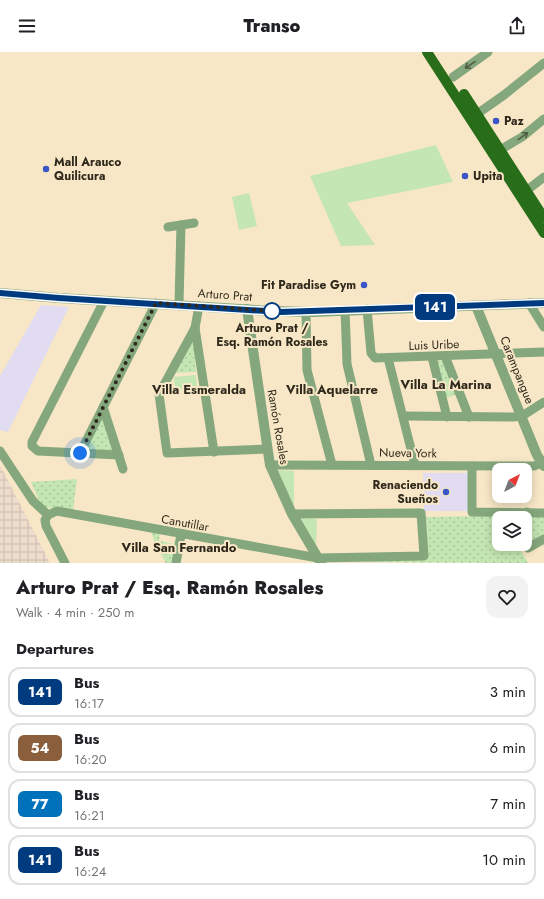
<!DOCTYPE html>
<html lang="en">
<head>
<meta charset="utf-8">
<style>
	:root { --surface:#fff; --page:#f2f2f2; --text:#202124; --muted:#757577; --line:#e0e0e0 }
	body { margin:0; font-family:Jost,sans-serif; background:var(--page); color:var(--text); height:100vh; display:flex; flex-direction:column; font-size:15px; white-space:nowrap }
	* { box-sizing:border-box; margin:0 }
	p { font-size:13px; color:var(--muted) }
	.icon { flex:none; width:22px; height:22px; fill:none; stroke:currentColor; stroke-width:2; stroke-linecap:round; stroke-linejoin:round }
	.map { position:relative; height:511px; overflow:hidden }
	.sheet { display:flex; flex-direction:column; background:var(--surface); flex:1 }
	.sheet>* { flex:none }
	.badge { padding:0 8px; border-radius:6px; font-size:14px; line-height:26px }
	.needle { width:26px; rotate:42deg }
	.tools { position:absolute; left:492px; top:411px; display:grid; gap:8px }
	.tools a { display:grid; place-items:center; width:40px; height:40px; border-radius:8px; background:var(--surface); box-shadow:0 2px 10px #0003; font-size:20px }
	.you { position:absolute; width:20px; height:20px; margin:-10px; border:3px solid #fff; border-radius:50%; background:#1a73e8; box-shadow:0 0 0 6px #1a73e833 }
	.map>.badge { position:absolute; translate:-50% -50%; box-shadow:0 0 0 2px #fff }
	h2 { padding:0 16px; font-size:15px; line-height:36px }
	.round { display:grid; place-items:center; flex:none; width:42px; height:42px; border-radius:12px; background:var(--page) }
	.overview { display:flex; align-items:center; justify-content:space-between; height:68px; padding:0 16px }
	h1 { font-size:19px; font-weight:800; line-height:30px }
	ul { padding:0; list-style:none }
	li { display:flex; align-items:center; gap:12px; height:50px; margin:0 8px 6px; padding:0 8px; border:2px solid var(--line); border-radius:12px }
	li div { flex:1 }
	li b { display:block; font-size:15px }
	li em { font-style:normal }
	li .badge { min-width:44px; font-weight:700; text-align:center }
	header { display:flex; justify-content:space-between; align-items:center; height:52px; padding:0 16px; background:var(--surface); font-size:18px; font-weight:800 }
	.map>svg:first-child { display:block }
	.industrial { fill:url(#industrial-grid) }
	.education { fill:#e1dcf1 }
	.grass { fill:#c4e6b2 }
	.park { fill:url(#park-dots); fill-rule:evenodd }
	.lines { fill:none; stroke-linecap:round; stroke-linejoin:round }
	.minor { stroke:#84a77d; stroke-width:9 }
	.tertiary { stroke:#84a77d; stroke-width:10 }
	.primary { stroke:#286d1a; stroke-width:10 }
	.oneway { stroke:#515b43 }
	.line-casing { stroke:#fff; stroke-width:9 }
	.line { stroke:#003b80; stroke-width:6 }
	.walk { stroke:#2f291c; stroke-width:4; stroke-dasharray:0 7.2 }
	.poi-dot { fill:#3856c8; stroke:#f8e7c6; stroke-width:1.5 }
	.stop-dot { fill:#fff; stroke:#003b80; stroke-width:2 }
	.labels { text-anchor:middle; stroke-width:4; stroke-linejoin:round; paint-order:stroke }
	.poi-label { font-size:12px; font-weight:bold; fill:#2f291c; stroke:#f8e7c6; text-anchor:start }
	.street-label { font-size:12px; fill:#2f291c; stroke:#f8e7c6 }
	.stop-label { font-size:12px; font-weight:bold; fill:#2f291c; stroke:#f8e7c6 }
	.neighbourhood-label { font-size:13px; font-weight:bold; fill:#2f291c; stroke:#f8e7c6 }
</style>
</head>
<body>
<header><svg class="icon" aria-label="menu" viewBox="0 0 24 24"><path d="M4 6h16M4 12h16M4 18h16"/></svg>Transo<svg class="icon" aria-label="share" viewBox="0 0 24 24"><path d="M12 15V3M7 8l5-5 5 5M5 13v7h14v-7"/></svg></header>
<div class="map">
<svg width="544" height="511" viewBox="0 0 544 511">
	<defs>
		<pattern id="industrial-grid" width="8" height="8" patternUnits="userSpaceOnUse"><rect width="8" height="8" fill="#eddccb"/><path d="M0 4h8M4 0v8" fill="none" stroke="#ccbdae"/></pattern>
		<pattern id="park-dots" width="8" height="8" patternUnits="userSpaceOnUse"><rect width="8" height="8" fill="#c4e6b2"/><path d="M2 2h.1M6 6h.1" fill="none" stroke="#a9c598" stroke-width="1.8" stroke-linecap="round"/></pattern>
	</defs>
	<rect width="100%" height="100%" fill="#f8e7c6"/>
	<!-- industrial -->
	<path class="industrial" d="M0,413L50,511H0Z"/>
	<!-- education -->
	<g class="education">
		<path d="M41,253L69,255L8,380L0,378V324Z"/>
		<path d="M423,421H468L469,459H424Z"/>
	</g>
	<!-- grass -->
	<g class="grass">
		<path d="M436,93L453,130L347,151L375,193L341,194L310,124Z"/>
		<path d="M249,141L257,174L239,178L232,145Z"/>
		<path d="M196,323L197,336L175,338L174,325Z"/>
		<path d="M277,418L294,419V454Z"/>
		<path d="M299,466L317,467L316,493Z"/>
	</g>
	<!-- park -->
	<g class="park">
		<path d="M193,286L196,320L174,321Z"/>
		<path d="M435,309H444L457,342L444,347Z"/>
		<path d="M103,362L114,395L109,401L84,399Z"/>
		<path d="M77,427L73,458L42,455L31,430Z"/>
		<path d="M544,463V484L520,497L528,511L352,510L428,507L426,465ZM499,466H525V492H499Z"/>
		<path d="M151,479L160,480L159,489L174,492L176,484H178L172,511H166L155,492Z"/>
	</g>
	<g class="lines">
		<!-- minor -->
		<g class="minor">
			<path d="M453,25L488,0"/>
			<path d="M477,62L504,43L544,11"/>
			<path d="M500,98L522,85L544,67"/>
			<path d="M526,139L544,125"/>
			<path d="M168,175L194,171"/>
			<path d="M104,249L32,390V394L38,399L119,403"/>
			<path d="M529,251L544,275"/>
			<path d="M179,252L181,173"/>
			<path d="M199,254L195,276L159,342L167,401L267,397"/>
			<path d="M367,257L371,301L375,306L544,300"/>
			<path d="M345,258L347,312L371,413"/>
			<path d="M306,260L307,318L332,413"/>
			<path d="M195,276L214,400"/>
			<path d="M445,304L469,365"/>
			<path d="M432,305L447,365"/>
			<path d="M388,306L415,413"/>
			<path d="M103,355L123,417"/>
			<path d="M403,364L513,365L522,364L544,350"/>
			<path d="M0,399L33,449L48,463"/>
			<path d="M80,401L156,251"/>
			<path d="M270,413L534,414L544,410"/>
			<path d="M472,414V460L544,461"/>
			<path d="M527,460L525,485L528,496L544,487"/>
			<path d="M48,463L57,459L318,506L424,504L421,461L292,462"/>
			<path d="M48,463L45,468L46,474L65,511"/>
			<path d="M176,511L181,483"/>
		</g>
		<!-- tertiary -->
		<g class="tertiary">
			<path d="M0,241L59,246L271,259L313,260L544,251"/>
			<path d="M476,254L537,403L544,414"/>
			<path d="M247,257L270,413L292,462L321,511"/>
		</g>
		<!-- primary -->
		<g class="primary">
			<path d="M427,0L544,181"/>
			<path d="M464,42L544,166"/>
		</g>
	</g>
	<!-- one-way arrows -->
	<defs><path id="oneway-shaft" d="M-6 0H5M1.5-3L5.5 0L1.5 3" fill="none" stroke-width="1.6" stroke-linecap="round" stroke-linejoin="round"/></defs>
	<g class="oneway">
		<use href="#oneway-shaft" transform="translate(470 13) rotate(146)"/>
		<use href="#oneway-shaft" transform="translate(523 84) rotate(-36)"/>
	</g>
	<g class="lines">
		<defs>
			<path id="line" d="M0,241L59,246L281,260L544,251"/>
		</defs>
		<!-- line casing -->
		<use href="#line" class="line-casing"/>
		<!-- line -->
		<use href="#line" class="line"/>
		<!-- walk -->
		<path class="walk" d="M80,401L156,251L272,259"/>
	</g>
	<!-- markers -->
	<g class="poi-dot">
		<circle cx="496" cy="69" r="4"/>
		<circle cx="46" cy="117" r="4"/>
		<circle cx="465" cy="124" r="4"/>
		<circle cx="364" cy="233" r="4"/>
		<circle cx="446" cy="440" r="4"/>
	</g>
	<circle class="stop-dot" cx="272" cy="259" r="8"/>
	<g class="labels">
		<!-- poi labels -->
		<g class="poi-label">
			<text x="504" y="73">Paz</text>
			<text x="54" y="114">Mall Arauco<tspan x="54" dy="14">Quilicura</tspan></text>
			<text x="473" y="128">Upita</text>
			<text x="356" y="237" text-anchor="end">Fit Paradise Gym</text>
			<text x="438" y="437" text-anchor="end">Renaciendo<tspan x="438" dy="14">Sueños</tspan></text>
		</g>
		<!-- street labels -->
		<g class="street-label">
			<text transform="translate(225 243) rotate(4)" y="4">Arturo Prat</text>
			<text transform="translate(434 293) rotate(-2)" y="4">Luis Uribe</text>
			<text transform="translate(517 318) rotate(68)" y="4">Carampangue</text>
			<text transform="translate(278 375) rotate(80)" y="4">Ramón Rosales</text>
			<text transform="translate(408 401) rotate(1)" y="4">Nueva York</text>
			<text transform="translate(185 471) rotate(10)" y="4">Canutillar</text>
		</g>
		<!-- stop labels -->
		<g class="stop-label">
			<text x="272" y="280">Arturo Prat /<tspan x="272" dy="14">Esq. Ramón Rosales</tspan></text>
		</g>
		<!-- neighbourhood labels -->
		<g class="neighbourhood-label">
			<text x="446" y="337">Villa La Marina</text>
			<text x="199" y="342">Villa Esmeralda</text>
			<text x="332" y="342">Villa Aquelarre</text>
			<text x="179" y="500">Villa San Fernando</text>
		</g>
	</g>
</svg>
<div class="tools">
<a><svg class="needle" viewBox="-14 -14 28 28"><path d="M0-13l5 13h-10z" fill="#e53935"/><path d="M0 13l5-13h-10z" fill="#757577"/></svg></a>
<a><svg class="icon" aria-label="layers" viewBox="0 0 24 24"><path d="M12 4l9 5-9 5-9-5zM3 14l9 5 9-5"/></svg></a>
</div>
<div class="you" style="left:80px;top:401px"></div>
<b class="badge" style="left:435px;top:255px;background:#003b80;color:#fff">141</b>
</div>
<section class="sheet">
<div class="overview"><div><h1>Arturo Prat / Esq. Ramón Rosales</h1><p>Walk · 4 min · 250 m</p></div><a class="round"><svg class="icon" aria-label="heart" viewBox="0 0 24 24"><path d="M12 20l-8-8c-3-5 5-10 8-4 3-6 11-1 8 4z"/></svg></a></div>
<h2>Departures</h2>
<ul>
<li><span class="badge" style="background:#003b80;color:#fff">141</span><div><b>Bus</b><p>16:17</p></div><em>3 min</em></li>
<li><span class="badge" style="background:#8b5e3c;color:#fff">54</span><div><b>Bus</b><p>16:20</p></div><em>6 min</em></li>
<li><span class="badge" style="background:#0072bc;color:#fff">77</span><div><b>Bus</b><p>16:21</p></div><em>7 min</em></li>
<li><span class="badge" style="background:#003b80;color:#fff">141</span><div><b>Bus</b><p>16:24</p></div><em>10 min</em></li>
</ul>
</section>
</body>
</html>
